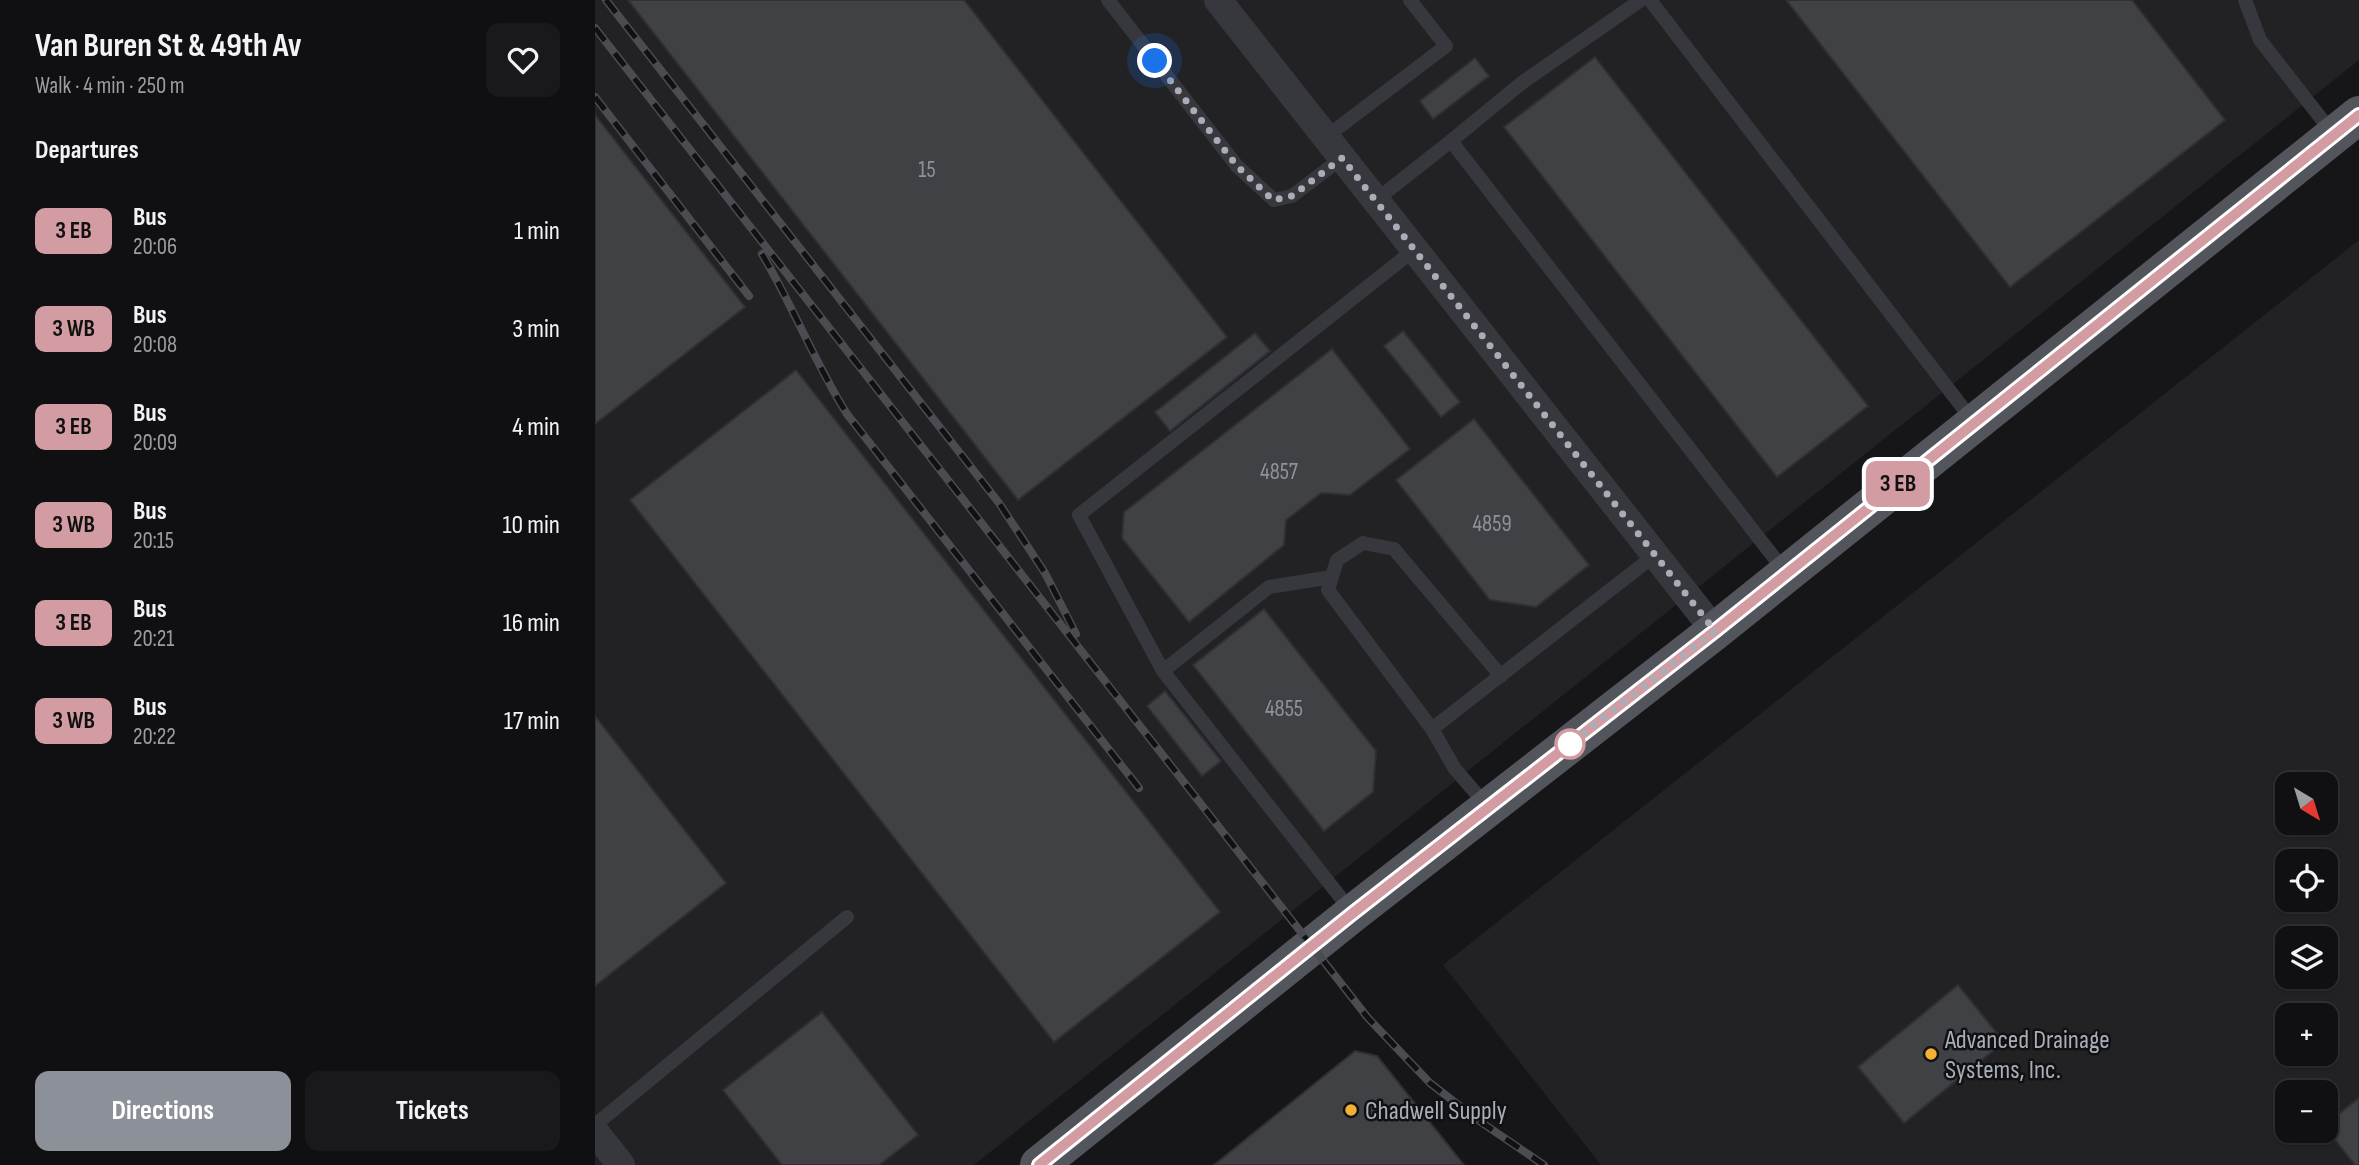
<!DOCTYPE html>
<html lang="en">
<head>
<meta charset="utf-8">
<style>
	:root { --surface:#101012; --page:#19191b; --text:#f1f3f6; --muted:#9c9d9f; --line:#303032; --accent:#8c9099 }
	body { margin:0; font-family:"Sofia Sans Condensed",sans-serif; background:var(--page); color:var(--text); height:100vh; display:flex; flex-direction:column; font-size:26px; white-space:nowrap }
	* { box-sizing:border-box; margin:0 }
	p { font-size:23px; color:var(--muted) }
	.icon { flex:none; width:38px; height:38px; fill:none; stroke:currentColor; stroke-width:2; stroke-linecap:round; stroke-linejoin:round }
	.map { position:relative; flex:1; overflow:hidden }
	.details { display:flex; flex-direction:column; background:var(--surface); width:595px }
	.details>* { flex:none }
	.badge { padding:0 14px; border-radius:10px; font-size:24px; line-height:46px }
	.needle { width:46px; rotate:142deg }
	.tools { position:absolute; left:1680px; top:772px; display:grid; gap:14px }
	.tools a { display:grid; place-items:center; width:63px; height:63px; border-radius:14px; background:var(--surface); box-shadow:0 2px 5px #0004,0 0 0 2px var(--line); font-size:35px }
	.you { position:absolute; width:35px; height:35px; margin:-18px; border:5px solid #fff; border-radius:50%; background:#1a73e8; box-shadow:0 0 0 10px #1a73e833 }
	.map>.badge { position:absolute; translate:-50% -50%; box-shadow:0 0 0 4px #fff }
	h2 { padding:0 35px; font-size:26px; line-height:63px }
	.round { display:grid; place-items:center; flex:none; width:74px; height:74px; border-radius:14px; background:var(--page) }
	.headline { display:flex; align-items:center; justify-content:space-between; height:119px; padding:0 35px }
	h1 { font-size:33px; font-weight:700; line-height:52px }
	.cta { display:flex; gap:14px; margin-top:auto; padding:14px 35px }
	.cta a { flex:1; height:80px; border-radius:14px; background:var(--accent); color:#fff; font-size:28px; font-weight:700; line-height:80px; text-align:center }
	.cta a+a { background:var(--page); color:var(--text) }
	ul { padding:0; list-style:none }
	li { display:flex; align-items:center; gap:21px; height:98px; padding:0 35px }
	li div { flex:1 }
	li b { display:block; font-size:26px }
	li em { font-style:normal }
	li .badge { min-width:77px; font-weight:700; text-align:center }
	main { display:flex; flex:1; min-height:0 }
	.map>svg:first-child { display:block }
	.built { fill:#222225; fill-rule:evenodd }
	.building { fill:#404145; stroke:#303034; stroke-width:2 }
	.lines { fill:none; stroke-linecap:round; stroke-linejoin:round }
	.lane { stroke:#37383d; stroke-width:14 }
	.street { stroke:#37383d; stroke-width:28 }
	.primary { stroke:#53555c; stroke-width:38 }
	.rail-casing { stroke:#4a4c52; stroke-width:8 }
	.rail { stroke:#111113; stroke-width:5; stroke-dasharray:16; stroke-linecap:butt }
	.line-casing { stroke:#fff; stroke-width:16 }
	.line { stroke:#d39ca3; stroke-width:10 }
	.walk { stroke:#a8adb8; stroke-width:7; stroke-dasharray:0 12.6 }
	.stop-dot { fill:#fff; stroke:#d39ca3; stroke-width:3.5 }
	.poi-dot { fill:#f2b134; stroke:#111113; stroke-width:2.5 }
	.labels { text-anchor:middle; stroke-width:5; stroke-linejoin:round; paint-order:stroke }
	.number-label { font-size:23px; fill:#8e929b }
	.poi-label { font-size:26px; fill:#a8adb8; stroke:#111113; text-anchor:start }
</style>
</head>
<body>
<main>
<section class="details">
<div class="headline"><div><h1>Van Buren St &amp; 49th Av</h1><p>Walk · 4 min · 250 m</p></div><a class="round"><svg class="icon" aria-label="heart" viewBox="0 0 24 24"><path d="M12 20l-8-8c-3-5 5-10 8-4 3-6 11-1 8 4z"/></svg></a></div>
<h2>Departures</h2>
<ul>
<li><span class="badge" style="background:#d39ca3;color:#111">3 EB</span><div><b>Bus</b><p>20:06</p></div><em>1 min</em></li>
<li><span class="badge" style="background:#d39ca3;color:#111">3 WB</span><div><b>Bus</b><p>20:08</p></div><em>3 min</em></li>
<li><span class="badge" style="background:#d39ca3;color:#111">3 EB</span><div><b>Bus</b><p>20:09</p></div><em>4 min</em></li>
<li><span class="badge" style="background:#d39ca3;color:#111">3 WB</span><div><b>Bus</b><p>20:15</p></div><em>10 min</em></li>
<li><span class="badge" style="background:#d39ca3;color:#111">3 EB</span><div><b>Bus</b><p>20:21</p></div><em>16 min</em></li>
<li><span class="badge" style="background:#d39ca3;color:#111">3 WB</span><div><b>Bus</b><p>20:22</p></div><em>17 min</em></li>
</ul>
<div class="cta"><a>Directions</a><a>Tickets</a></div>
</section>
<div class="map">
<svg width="1764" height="1165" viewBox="0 0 1764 1165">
	<rect width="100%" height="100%" fill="#161618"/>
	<!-- built -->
	<g class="built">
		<path d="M0,0H1764V60L379,1165H0Z"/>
		<path d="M1764,240V1165H1006L848,965ZM1692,784H1731V822H1692ZM1692,861H1731V900H1692ZM1692,938H1731V976H1692ZM1692,1015H1731V1054H1692ZM1692,1092H1731V1130H1692Z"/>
	</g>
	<!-- building -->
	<g class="building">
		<path d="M33,0H369L632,337L423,500Z"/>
		<path d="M1191,0H1537L1630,120L1415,287Z"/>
		<path d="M1000,57L1273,406L1182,477L909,127Z"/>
		<path d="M880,58L894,76L838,119L825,101Z"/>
		<path d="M0,115L150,307L0,424Z"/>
		<path d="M808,331L865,402L846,417L789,346Z"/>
		<path d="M660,333L675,351L575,431L560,412Z"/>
		<path d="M737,349L815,449L755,495L726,493L691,520L689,545L594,622L527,538L529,512Z"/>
		<path d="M201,370L625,912L459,1042L35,500Z"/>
		<path d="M879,419L994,565L941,607L895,600L801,480Z"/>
		<path d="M669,609L781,751L778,792L729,831L598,665Z"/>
		<path d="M570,691L626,761L607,776L552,706Z"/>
		<path d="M0,716L131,883L0,986Z"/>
		<path d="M1363,985L1409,1042L1309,1123L1263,1067Z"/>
		<path d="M227,1012L323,1135L284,1165H187L128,1090Z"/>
		<path d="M760,1051L782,1056L869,1165H619Z"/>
		<path d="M1764,1098V1165H1760L1731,1128V1124Z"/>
	</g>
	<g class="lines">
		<!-- lane -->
		<g class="lane">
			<path d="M513,0L642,166L679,200L697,196L747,158"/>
			<path d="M1055,0L1378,421"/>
			<path d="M1650,0L1665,40L1739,135"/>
			<path d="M731,137L851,46L815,0"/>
			<path d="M856,141L928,82L1046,0"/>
			<path d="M781,200L856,141L1191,573"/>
			<path d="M568,671L674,587L737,577"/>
			<path d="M906,676L799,549L768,543L742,560L733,590L837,729C912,671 986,613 1060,555"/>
			<path d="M837,729L860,769L892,806"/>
			<path d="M757,912L568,671L484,515L819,250"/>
			<path d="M0,1125L252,917"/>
		</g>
		<!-- street -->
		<g class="street">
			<path d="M623,0L1120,631"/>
			<path d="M0,1132L26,1165"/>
		</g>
		<!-- primary -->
		<path class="primary" d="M444,1165L758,913L1120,631L1764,115"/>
		<defs>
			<g id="rail">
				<path d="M11,0L404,503L450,573L481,634"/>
				<path d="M0,28L773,1018L835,1083L880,1118L949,1165"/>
				<path d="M0,97L154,296"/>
				<path d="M167,254C198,306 220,363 252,414L544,788"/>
			</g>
		</defs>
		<!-- rail casing -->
		<use href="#rail" class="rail-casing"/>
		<!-- rail -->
		<use href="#rail" class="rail"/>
	</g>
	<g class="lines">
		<defs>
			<path id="line" d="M444,1165L758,913L1120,631L1764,115"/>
		</defs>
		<!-- line casing -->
		<use href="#line" class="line-casing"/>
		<!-- line -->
		<use href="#line" class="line"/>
		<!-- walk -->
		<path class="walk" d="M560,61L642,166L678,200L697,196L747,158L1120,631L967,750L975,744"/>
	</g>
	<!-- markers -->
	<circle class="stop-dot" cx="975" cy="744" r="14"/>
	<g class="poi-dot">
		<circle cx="1336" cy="1054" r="7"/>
		<circle cx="756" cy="1110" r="7"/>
	</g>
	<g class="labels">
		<!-- number labels -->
		<g class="number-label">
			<text x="332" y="177">15</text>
			<text x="684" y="479">4857</text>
			<text x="897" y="531">4859</text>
			<text x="689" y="716">4855</text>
		</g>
		<!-- poi labels -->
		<g class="poi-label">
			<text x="1350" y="1048">Advanced Drainage<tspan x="1350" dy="30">Systems, Inc.</tspan></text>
			<text x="770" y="1119">Chadwell Supply</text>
		</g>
	</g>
</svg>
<div class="tools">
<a><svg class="needle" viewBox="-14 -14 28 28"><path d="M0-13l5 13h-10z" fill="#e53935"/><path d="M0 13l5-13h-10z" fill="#9c9d9f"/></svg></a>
<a><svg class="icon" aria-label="locate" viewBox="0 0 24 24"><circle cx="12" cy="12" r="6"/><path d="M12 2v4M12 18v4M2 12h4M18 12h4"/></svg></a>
<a><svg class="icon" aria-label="layers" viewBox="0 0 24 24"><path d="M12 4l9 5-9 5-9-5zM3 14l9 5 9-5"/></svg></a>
<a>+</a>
<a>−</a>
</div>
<div class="you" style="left:560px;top:61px"></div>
<b class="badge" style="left:1303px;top:484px;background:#d39ca3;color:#111">3 EB</b>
</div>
</main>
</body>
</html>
